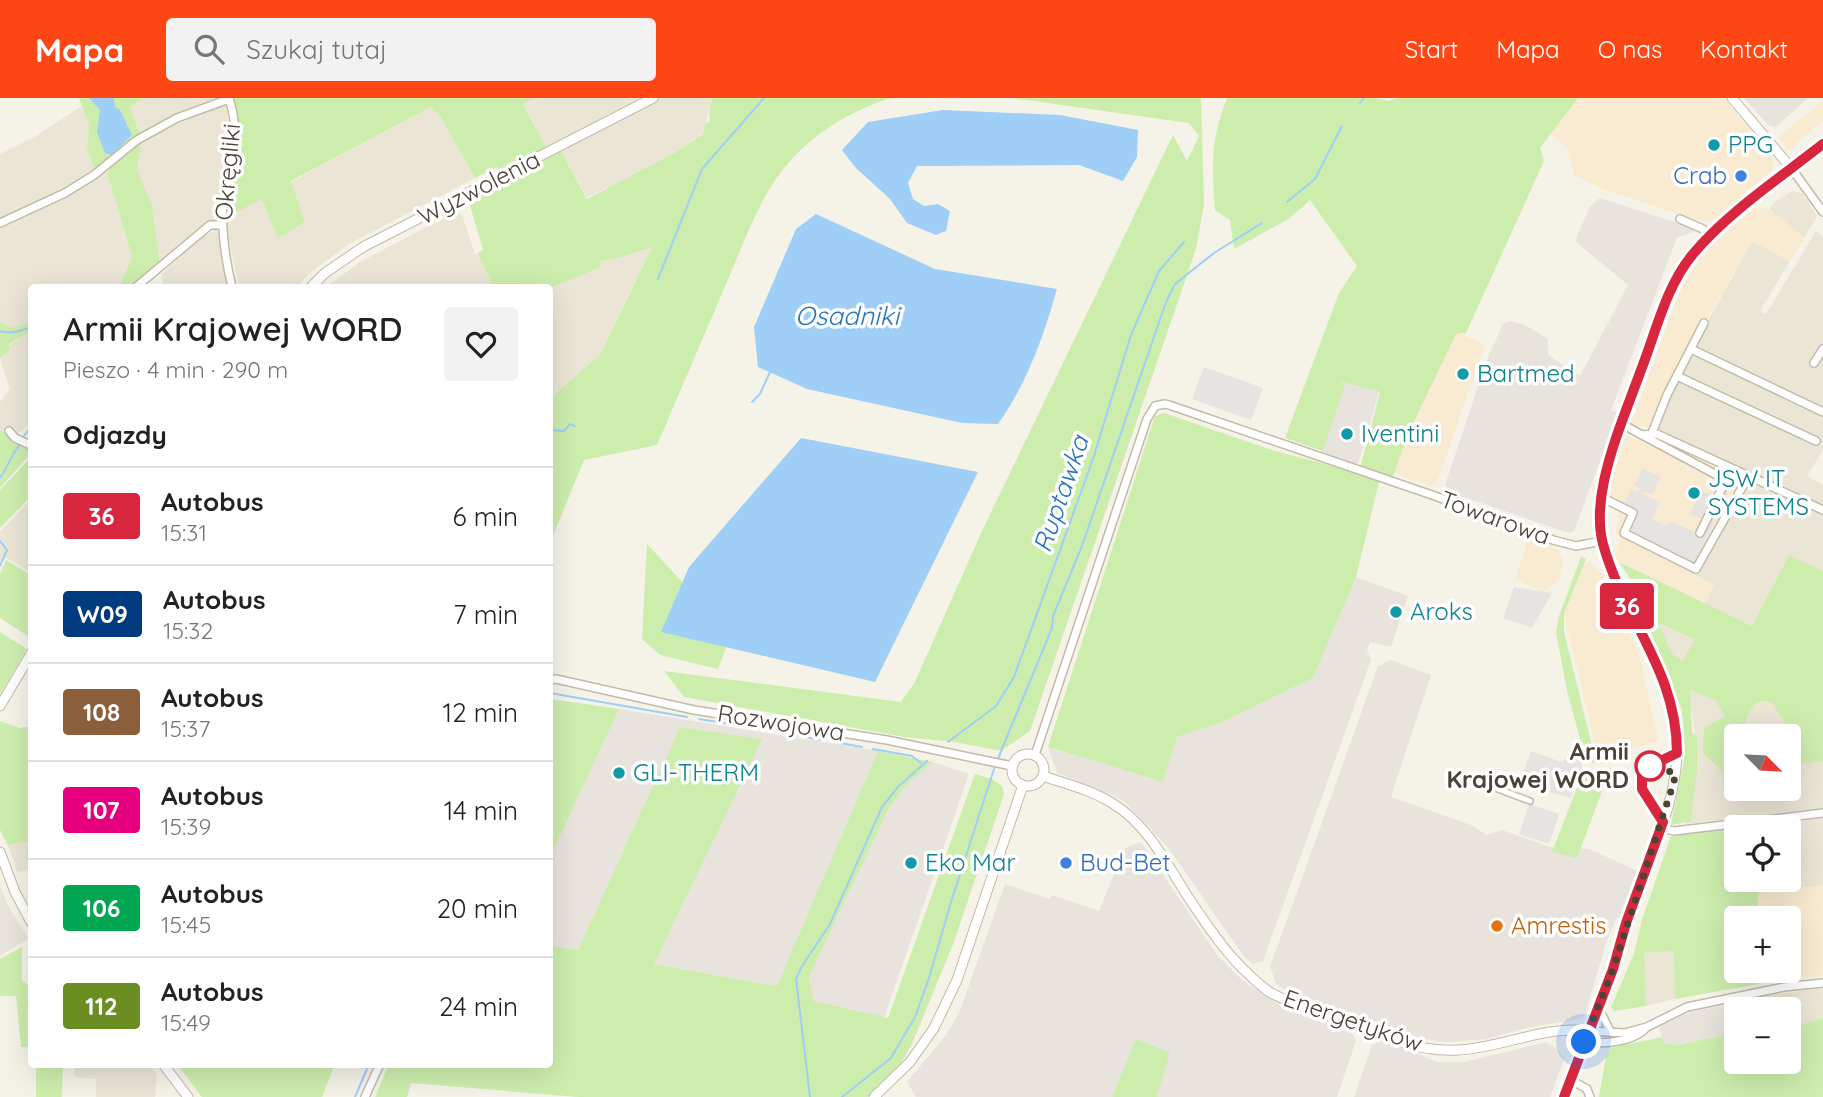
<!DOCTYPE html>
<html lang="pl">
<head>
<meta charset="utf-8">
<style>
	:root { --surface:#fff; --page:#f2f2f2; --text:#222; --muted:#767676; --line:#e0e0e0; --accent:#ff4615 }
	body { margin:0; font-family:Quicksand,sans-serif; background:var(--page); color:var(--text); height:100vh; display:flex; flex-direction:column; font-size:26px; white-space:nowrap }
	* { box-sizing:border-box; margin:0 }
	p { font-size:23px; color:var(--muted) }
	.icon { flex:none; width:38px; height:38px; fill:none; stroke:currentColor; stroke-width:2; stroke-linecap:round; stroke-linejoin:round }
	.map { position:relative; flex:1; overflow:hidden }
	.details { position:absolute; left:28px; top:186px; width:525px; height:784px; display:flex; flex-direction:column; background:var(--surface); border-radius:7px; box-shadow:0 7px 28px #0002 }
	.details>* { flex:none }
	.badge { padding:0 14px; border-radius:5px; font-size:24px; line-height:46px }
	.needle { width:46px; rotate:114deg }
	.buttons { position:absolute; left:1724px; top:626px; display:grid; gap:14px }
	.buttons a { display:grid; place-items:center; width:77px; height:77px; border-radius:7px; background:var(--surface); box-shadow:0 7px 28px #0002; font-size:35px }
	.you { position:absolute; width:35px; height:35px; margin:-18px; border:5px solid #fff; border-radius:50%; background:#1a73e8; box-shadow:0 0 0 10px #1a73e833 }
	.map>.badge { position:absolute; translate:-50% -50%; box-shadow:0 0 0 4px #fff }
	h2 { padding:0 35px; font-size:26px; line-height:63px }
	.round { display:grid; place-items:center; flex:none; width:74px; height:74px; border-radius:7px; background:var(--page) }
	.head { display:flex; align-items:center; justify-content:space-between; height:119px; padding:0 35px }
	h1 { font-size:33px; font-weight:600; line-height:52px }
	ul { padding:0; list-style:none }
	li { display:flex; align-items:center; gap:21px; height:98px; padding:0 35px; border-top:2px solid var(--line) }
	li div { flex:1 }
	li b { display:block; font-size:26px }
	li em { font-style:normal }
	li .badge { min-width:77px; font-weight:700; text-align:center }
	header { display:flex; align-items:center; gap:42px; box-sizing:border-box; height:98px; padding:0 35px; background:var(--accent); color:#fff }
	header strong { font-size:33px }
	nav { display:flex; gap:38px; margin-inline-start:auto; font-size:24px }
	.search { width:490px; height:63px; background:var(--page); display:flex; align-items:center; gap:18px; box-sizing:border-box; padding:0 24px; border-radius:7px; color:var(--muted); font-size:26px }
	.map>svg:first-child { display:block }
	.residential { fill:#eae5d5 }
	.commercial { fill:#f9ebd1 }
	.industrial { fill:#e8e3dd }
	.green { fill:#cdedad }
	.parking { fill:#e6e4e0 }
	.water { fill:#9fcef7 }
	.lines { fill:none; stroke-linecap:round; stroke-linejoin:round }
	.stream { stroke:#9fcef7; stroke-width:2 }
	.pedestrian-casing { stroke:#c2bba9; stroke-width:8 }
	.minor-casing { stroke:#c2bba9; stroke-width:10 }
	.tertiary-casing { stroke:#c2bba9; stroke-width:11 }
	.pedestrian { stroke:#fff; stroke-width:5 }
	.minor { stroke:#fff; stroke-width:7 }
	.tertiary { stroke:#fff; stroke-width:9 }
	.line-casing { stroke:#fff; stroke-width:16 }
	.line { stroke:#d7263d; stroke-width:10 }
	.walk { stroke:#4a4336; stroke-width:7; stroke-dasharray:0 12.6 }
	.culture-dot { fill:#0f9aa8; stroke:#fff; stroke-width:2.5 }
	.shop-dot { fill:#3f7fe0; stroke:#fff; stroke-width:2.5 }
	.stop-dot { fill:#fff; stroke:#d7263d; stroke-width:3.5 }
	.food-dot { fill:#e8710a; stroke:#fff; stroke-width:2.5 }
	.labels { text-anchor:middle; stroke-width:7; stroke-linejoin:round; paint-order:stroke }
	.culture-label { font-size:24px; fill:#0d838f; stroke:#fff; text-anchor:start }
	.street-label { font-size:24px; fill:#4a4336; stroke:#fff }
	.shop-label { font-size:24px; fill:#366cbe; stroke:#fff; text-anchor:end }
	.stop-label { font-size:24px; font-weight:bold; fill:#4a4336; stroke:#fff; text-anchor:end }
	.food-label { font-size:24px; fill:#c56008; stroke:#fff; text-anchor:start }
	.water-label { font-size:26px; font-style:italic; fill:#2375c1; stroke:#fff }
</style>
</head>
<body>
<header>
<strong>Mapa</strong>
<div class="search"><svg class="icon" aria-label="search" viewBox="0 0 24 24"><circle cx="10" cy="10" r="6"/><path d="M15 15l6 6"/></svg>Szukaj tutaj</div>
<nav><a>Start</a><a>Mapa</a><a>O nas</a><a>Kontakt</a></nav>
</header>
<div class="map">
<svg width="1823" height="999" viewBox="0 0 1823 999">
	<rect width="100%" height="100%" fill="#f5f2e8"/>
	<!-- residential -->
	<g class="residential">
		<path d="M143,0H225L141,39L130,9Z"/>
		<path d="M532,0H636L639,3L547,51L523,5Z"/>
		<path d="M657,0H712L703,35L673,56L623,83L587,99L561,53Z"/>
		<path d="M226,4L229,44L217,122L205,127L161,171L152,108L137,71L142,43Z"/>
		<path d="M82,8L89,27L87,51L96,76L0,125V56L36,38Z"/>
		<path d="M431,9L440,18L475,80L349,146L312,173L296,189H239L224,121L262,101L279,139L305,124L291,84Z"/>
		<path d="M107,74L132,159L119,189H32L31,223L10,230L0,223V129L67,98Z"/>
		<path d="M1793,93L1802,95L1817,118L1804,140L1769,111L1777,102Z"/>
		<path d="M456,114L462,117L475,156L478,155L493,189H326L360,164Z"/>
		<path d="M217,131L227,189H163L162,176L200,140Z"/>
		<path d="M1816,133L1823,139V352L1807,378L1823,387V473L1789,457L1752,528L1705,506L1714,487L1696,478L1656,335L1662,314L1707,225L1752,143L1790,163L1760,213L1766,216Z"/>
		<path d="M652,148L600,257L550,300V190L599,170L600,163L621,159Z"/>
		<path d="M28,235L32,240L31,324L13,340L10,335L0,332V303L10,292L0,260L10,252L9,247Z"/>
		<path d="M31,401V474L3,458L0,465V434Z"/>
		<path d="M1662,526L1695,542L1682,563L1669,557L1658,528Z"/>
		<path d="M1688,590L1717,603L1726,618L1724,675L1736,651V691H1788L1789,650L1791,667L1823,664V710L1685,726L1695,685L1697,648Z"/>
		<path d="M1757,603H1770L1785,624L1787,639H1741L1749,613Z"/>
		<path d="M1823,720V787L1758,795V782H1788V730H1759V728Z"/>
		<path d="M31,743V771L17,774L8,747Z"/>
		<path d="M1675,852V901L1646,908L1643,855Z"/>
		<path d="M1823,890V920L1789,930L1788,912H1752L1750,900Z"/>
		<path d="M76,966H149L157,977L155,999H96V981L74,979Z"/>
	</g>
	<!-- commercial -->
	<g class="commercial">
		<path d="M1578,0H1723L1769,50L1774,67L1773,71L1712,123L1702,124L1605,92L1574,77L1567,50L1550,35Z"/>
		<path d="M1823,3V23L1789,52L1778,39Z"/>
		<path d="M1755,110L1769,111L1804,140L1790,163L1752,143L1664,297L1651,325L1648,329L1631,326L1678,198L1689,177L1701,159L1720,139Z"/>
		<path d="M1455,233L1485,247L1437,384L1431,388L1390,374Z"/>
		<path d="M1626,338L1641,342L1654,338L1748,379L1742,394L1696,478L1714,487L1705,506L1616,462L1617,447L1621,442L1620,437H1616L1619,405L1610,396L1613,376Z"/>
		<path d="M1528,440L1559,452L1563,462L1559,483L1543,494L1515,481Z"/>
		<path d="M1590,464L1601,476L1638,553L1659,643L1619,654L1620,663L1600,666L1564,518L1585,465Z"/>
		<path d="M1823,787V878L1758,886V873H1788V821H1758V795Z"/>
	</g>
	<!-- industrial -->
	<g class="industrial">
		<path d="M1744,0H1808L1776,29L1769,28Z"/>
		<path d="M1600,100L1693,130V134L1677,140L1611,312L1618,315L1574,433L1569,435L1449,394L1445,387L1488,259L1503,226L1510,223L1523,226L1548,241V257L1580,278L1628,187L1575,143L1590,108Z"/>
		<path d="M1343,283L1379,294L1358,366L1321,355Z"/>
		<path d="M1356,479L1408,498L1391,549L1370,544L1367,552L1371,562L1263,863L1252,866L1243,857L1167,748L1123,702L1057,675L1048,649L1163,684L1177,639L1220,625L1313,580Z"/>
		<path d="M1391,562L1431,577L1391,699L1474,728L1486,737L1502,732L1550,749L1589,751L1638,773L1622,821L1617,819L1607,842L1585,917L1575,922L1530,929L1487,941L1446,944L1416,940L1411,936L1285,892L1276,885L1270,869L1378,568Z"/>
		<path d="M619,611L878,653L778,888L654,866L761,641L680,629L578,852L550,847V760Z"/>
		<path d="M933,664L969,676L884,920L814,903L809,879L889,710L907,686Z"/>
		<path d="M1141,744L1217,857L1242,882L1284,910L1353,936L1356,943L1337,999H1157L1170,955L1136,942L1112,999H916L907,984L946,937L959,915L1005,786L1050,801L1052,797L1099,813L1125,750Z"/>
		<path d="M0,789L8,807L28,841L0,858Z"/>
		<path d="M1750,903L1752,912H1736V934L1679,947L1664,945L1659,928L1670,923L1690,914Z"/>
		<path d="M1379,944L1419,956L1437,964H1464L1546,944L1559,952L1564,961L1550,999H1354L1372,947Z"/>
	</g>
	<!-- green -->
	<g class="green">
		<path d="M79,0H143L130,9L141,39L96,76L87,51L89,27Z"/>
		<path d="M232,0H532L523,6L547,51L501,75L497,69L475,80L440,18L431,9L291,83L305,124L278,140L262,101L224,121L241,37Z"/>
		<path d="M712,0H891C843,15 799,44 772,87C754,115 742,149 729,179C705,235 681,291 657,347L584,362L550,445V300L600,257L652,149L621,159L600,163L601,169L599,170L550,190L493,189L478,155L483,152L469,104L561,53L587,101L673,56L703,36L705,26L710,23L709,13Z"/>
		<path d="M1012,0H1201L1204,106L1196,151L1030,633L1001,653L955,644L905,639L684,599L664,573L901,604L914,586L982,433L1173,37L1187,63L1199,38L1189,25Z"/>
		<path d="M1227,0H1375L1388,3L1399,0H1578L1540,50L1544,63L1466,235L1456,236L1408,336L1392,381L1361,367L1380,294L1340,283L1345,287L1323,353L1285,340L1339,195L1357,168L1310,102L1290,120L1234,151L1230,122L1215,112C1212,67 1210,43 1227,0Z"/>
		<path d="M142,43L137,71L152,108L161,171L136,189H119L132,159L107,74L134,47Z"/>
		<path d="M0,223L10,230L32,223L31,240L27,235L9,246L10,252L0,260Z"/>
		<path d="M1164,315L1275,353L1380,380L1356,479L1313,580L1220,625L1177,639L1163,684L1048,649L1155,318Z"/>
		<path d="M0,332L32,347L31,355L0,390Z"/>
		<path d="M31,359V398L0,430V392Z"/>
		<path d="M647,446L684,486L727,547L718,571L660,557L642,541Z"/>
		<path d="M1789,457L1823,473V664L1790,667L1785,624L1770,603H1758L1749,613L1741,639H1736V651L1724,675L1703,655L1704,630L1725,618L1716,603L1690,591L1692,634L1697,639V672L1691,723L1671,727L1684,662L1682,612L1650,533L1661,530L1671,555L1682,563L1695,542L1662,526L1658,528L1646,504L1619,464L1752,528Z"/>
		<path d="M1581,459L1586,461L1564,516V534L1596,664L1587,666L1567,593L1556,534L1559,518Z"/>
		<path d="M6,462L31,477V540L0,520V476Z"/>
		<path d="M0,534L27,551L0,596Z"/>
		<path d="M550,601L619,611L550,760Z"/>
		<path d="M0,623L20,630L31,628V743L8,747L0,732Z"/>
		<path d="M680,629L762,641L654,866L777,888L878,653L933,664L907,686L889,710L809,879L814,903L888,920L975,676L992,681L1002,688L1004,696L954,844L911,948L899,969L868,999H578L411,985L407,999H375L389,966H550V847L578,852Z"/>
		<path d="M1584,672L1607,680L1577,760L1552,754Z"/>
		<path d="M1736,730V782H1758V821H1736V873H1758V886L1675,901L1674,853L1644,855L1646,908L1614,913L1611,909L1634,856L1642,822L1671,738Z"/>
		<path d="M22,849V882L31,890V949H21L16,898H0V861Z"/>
		<path d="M1823,920V999H1599L1606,958L1611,950L1662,939L1664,945L1679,947L1736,934V964H1788L1789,930Z"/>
		<path d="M1136,941L1170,955L1157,999H1112Z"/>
		<path d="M36,966H63L62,999H36Z"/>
		<path d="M177,966H335L322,999H202Z"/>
	</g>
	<!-- parking -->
	<g class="parking">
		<path d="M1204,269L1263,290L1251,322L1192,301Z"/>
		<path d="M1643,370L1661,379L1652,397L1645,394L1643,396L1660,404L1652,422L1667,428L1670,423L1695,434L1701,421L1690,416L1701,392L1718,400L1728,381L1733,383L1695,466L1627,434L1637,414L1623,407L1631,391L1638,394L1640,390L1634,387Z"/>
		<path d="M1514,489L1552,495L1532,530L1503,520Z"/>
		<path d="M1531,653L1561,664L1571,658L1584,663L1571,700L1519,686Z"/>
		<path d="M1529,706L1559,716L1549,746L1519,736Z"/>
	</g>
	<!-- water -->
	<g class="water">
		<path d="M89,0H114L115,9L120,12L132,37L112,57L105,55L97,34L100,12Z"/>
		<path d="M943,12L1060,17L1138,32L1137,59L1123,83L1079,67L917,68L908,85L913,101L924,108L938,106L950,113L946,133L936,137L907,125L890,101L856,70L842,52L868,24Z"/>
		<path d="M816,116L935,171L1057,191C1043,240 1027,285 998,326L962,325L807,291L758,269L754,229L796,131Z"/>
		<path d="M801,340L978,374L875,584L661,534L689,469Z"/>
	</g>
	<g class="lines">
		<!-- stream -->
		<g class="stream">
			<path d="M1360,5L1364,0"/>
			<path d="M1287,104L1315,81L1342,28"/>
			<path d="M658,181L702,71L764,0"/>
			<path d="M0,233C10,237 22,232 32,229"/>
			<path d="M752,304L760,296L770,274"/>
			<path d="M550,325L552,331"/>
			<path d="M550,332L564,333L570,326L575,328"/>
			<path d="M24,338L32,327"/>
			<path d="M0,380C8,369 11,357 19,348"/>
			<path d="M0,443L7,452L0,468"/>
			<path d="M550,595L687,619"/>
			<path d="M699,621L767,632"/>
			<path d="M778,634L821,642"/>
			<path d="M834,644L862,649"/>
			<path d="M948,644L996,608L1014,579L1093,361L1131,237L1159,173L1184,144"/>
			<path d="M873,651L912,658L921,665"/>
			<path d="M997,663L1052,530L1053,518L1082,448L1166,204L1175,186L1214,155L1262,125"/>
			<path d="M355,999L369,966"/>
			<path d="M810,999L796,881L802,868L830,826L882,709L899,688L927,663"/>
			<path d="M842,999L891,960L915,919L929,880L951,804L995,668"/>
		</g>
		<defs>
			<path id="pedestrian" d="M1487,687L1530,703"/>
			<g id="minor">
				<path d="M229,0C242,43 230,51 224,91C220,125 224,156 232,189"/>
				<path d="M1792,71L1823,114"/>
				<path d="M1680,121L1703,131L1709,139"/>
				<path d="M0,125L65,95L94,77L137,42L177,20L229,1"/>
				<path d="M136,189L210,127H221"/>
				<path d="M1691,251L1823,314"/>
				<path d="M1814,265L1823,251"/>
				<path d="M1677,278L1816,343"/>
				<path d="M1622,326L1642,337L1657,336L1823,412"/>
				<path d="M9,333L15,340L28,346L32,344"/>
				<path d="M1652,335L1667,297L1704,225"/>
				<path d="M1642,337L1726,382L1700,435"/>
				<path d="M1601,399L1633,415L1624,435L1696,471L1748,379"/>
				<path d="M550,582L556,581L694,612L887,642L1012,668"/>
				<path d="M1035,657L1147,321L1155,308L1165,306L1169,307L1435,398L1553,442L1576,448L1602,443"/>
				<path d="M1661,730L1674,733L1823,715"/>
				<path d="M1598,909L1610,933"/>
				<path d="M1588,933L1625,935L1647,929L1687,909L1784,889L1823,885"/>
				<path d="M1584,944C1603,946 1629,945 1644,932"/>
				<path d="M1571,982L1587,991L1590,999"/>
				<path d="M365,999L380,966"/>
			</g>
			<g id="tertiary">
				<path d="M1732,0L1792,71"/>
				<path d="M311,189L325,175L363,149L653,0"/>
				<path d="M0,608L32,554"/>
				<circle cx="1028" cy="672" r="16"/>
				<path d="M1043,678C1066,686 1091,692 1112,705C1147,726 1167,766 1188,799C1205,824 1222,850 1243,871C1252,879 1261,889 1271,895C1288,904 1308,910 1325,916C1366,932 1413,955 1458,952C1502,950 1544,927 1588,933"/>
				<path d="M0,754L15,794L32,826"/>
				<path d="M163,966L188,999"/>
				<path d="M874,999L910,964L934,930L957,882L1022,690L1021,686"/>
				<path d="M1564,999C1580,956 1600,913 1614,869C1622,845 1628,821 1636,797C1653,750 1678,700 1677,648C1677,571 1619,516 1603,444C1599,426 1600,403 1603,385C1609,351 1625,317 1637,284C1652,242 1664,191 1692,157C1726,116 1781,79 1823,46"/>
			</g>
		</defs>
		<!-- pedestrian casing -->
		<use href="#pedestrian" class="pedestrian-casing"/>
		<!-- minor casing -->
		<use href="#minor" class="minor-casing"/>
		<!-- tertiary casing -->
		<use href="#tertiary" class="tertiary-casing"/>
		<!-- pedestrian -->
		<use href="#pedestrian" class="pedestrian"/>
		<!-- minor -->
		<use href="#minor" class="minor"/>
		<!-- tertiary -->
		<use href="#tertiary" class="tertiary"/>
	</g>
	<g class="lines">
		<defs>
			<path id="line" d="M1564,999L1613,871L1626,825L1663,724L1642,691V677L1650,668L1677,655C1677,572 1624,522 1603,446C1598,427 1600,402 1604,383C1612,345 1628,308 1641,272C1656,234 1666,188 1693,156C1727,115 1781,79 1823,46"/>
		</defs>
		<!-- line casing -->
		<use href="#line" class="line-casing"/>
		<!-- line -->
		<use href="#line" class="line"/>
		<!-- walk -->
		<path class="walk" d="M1584,944L1613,871L1674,684L1675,675L1650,668"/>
	</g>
	<!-- markers -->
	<g class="culture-dot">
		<circle cx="1714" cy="47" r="7"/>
		<circle cx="1463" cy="276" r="7"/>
		<circle cx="1347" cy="336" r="7"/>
		<circle cx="1694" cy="395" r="7"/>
		<circle cx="1396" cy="514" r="7"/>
		<circle cx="619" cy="675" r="7"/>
		<circle cx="911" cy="765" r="7"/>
	</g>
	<g class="shop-dot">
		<circle cx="1741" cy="78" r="7"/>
		<circle cx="1066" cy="765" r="7"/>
	</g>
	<circle class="stop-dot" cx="1650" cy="668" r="14"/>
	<circle class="food-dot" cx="1497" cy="828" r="7"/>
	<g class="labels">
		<!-- culture labels -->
		<g class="culture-label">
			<text x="1728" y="55">PPG</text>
			<text x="1477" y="284">Bartmed</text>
			<text x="1361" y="344">Iventini</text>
			<text x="1708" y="389">JSW IT<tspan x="1708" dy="28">SYSTEMS</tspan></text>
			<text x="1410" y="522">Aroks</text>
			<text x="633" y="683">GLI-THERM</text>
			<text x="925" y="773">Eko Mar</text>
		</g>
		<!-- street labels -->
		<g class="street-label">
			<text transform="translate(228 74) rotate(-85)" y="8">Okręgliki</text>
			<text transform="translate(479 90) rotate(-27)" y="8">Wyzwolenia</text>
			<text transform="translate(1495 420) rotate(20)" y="8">Towarowa</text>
			<text transform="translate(781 625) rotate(9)" y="8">Rozwojowa</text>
			<text transform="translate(1353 923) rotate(19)" y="8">Energetyków</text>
		</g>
		<!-- shop labels -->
		<g class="shop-label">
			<text x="1727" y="86">Crab</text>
			<text x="1080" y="773" text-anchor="start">Bud-Bet</text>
		</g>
		<!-- stop labels -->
		<g class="stop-label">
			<text x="1629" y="662">Armii<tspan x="1629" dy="28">Krajowej WORD</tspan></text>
		</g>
		<!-- food labels -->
		<g class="food-label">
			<text x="1511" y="836">Amrestis</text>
		</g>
		<!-- water labels -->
		<g class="water-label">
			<text x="847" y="227">Osadniki</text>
			<text transform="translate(1061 396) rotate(-71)" y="9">Ruptawka</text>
		</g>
	</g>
</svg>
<div class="buttons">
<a><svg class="needle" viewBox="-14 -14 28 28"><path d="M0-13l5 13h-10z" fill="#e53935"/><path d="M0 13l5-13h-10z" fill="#767676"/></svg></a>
<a><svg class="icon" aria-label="locate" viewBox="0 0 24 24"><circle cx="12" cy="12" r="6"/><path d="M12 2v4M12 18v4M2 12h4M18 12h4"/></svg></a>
<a>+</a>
<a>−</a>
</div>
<div class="you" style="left:1584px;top:944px"></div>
<b class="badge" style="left:1627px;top:508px;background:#d7263d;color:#fff">36</b>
<section class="details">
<div class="head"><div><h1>Armii Krajowej WORD</h1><p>Pieszo · 4 min · 290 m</p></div><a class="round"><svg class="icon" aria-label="heart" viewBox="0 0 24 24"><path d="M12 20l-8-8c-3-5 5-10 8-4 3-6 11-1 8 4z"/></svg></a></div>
<h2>Odjazdy</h2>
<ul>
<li><span class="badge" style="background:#d7263d;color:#fff">36</span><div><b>Autobus</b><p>15:31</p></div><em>6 min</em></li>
<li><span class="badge" style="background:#003b80;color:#fff">W09</span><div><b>Autobus</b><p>15:32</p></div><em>7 min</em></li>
<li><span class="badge" style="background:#8b5e3c;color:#fff">108</span><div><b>Autobus</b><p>15:37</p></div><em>12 min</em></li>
<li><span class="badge" style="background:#e6007e;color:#fff">107</span><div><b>Autobus</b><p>15:39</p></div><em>14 min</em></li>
<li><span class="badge" style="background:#00a651;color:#fff">106</span><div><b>Autobus</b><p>15:45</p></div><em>20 min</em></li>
<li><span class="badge" style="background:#6b8e23;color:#fff">112</span><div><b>Autobus</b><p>15:49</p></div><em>24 min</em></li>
</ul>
</section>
</div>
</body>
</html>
